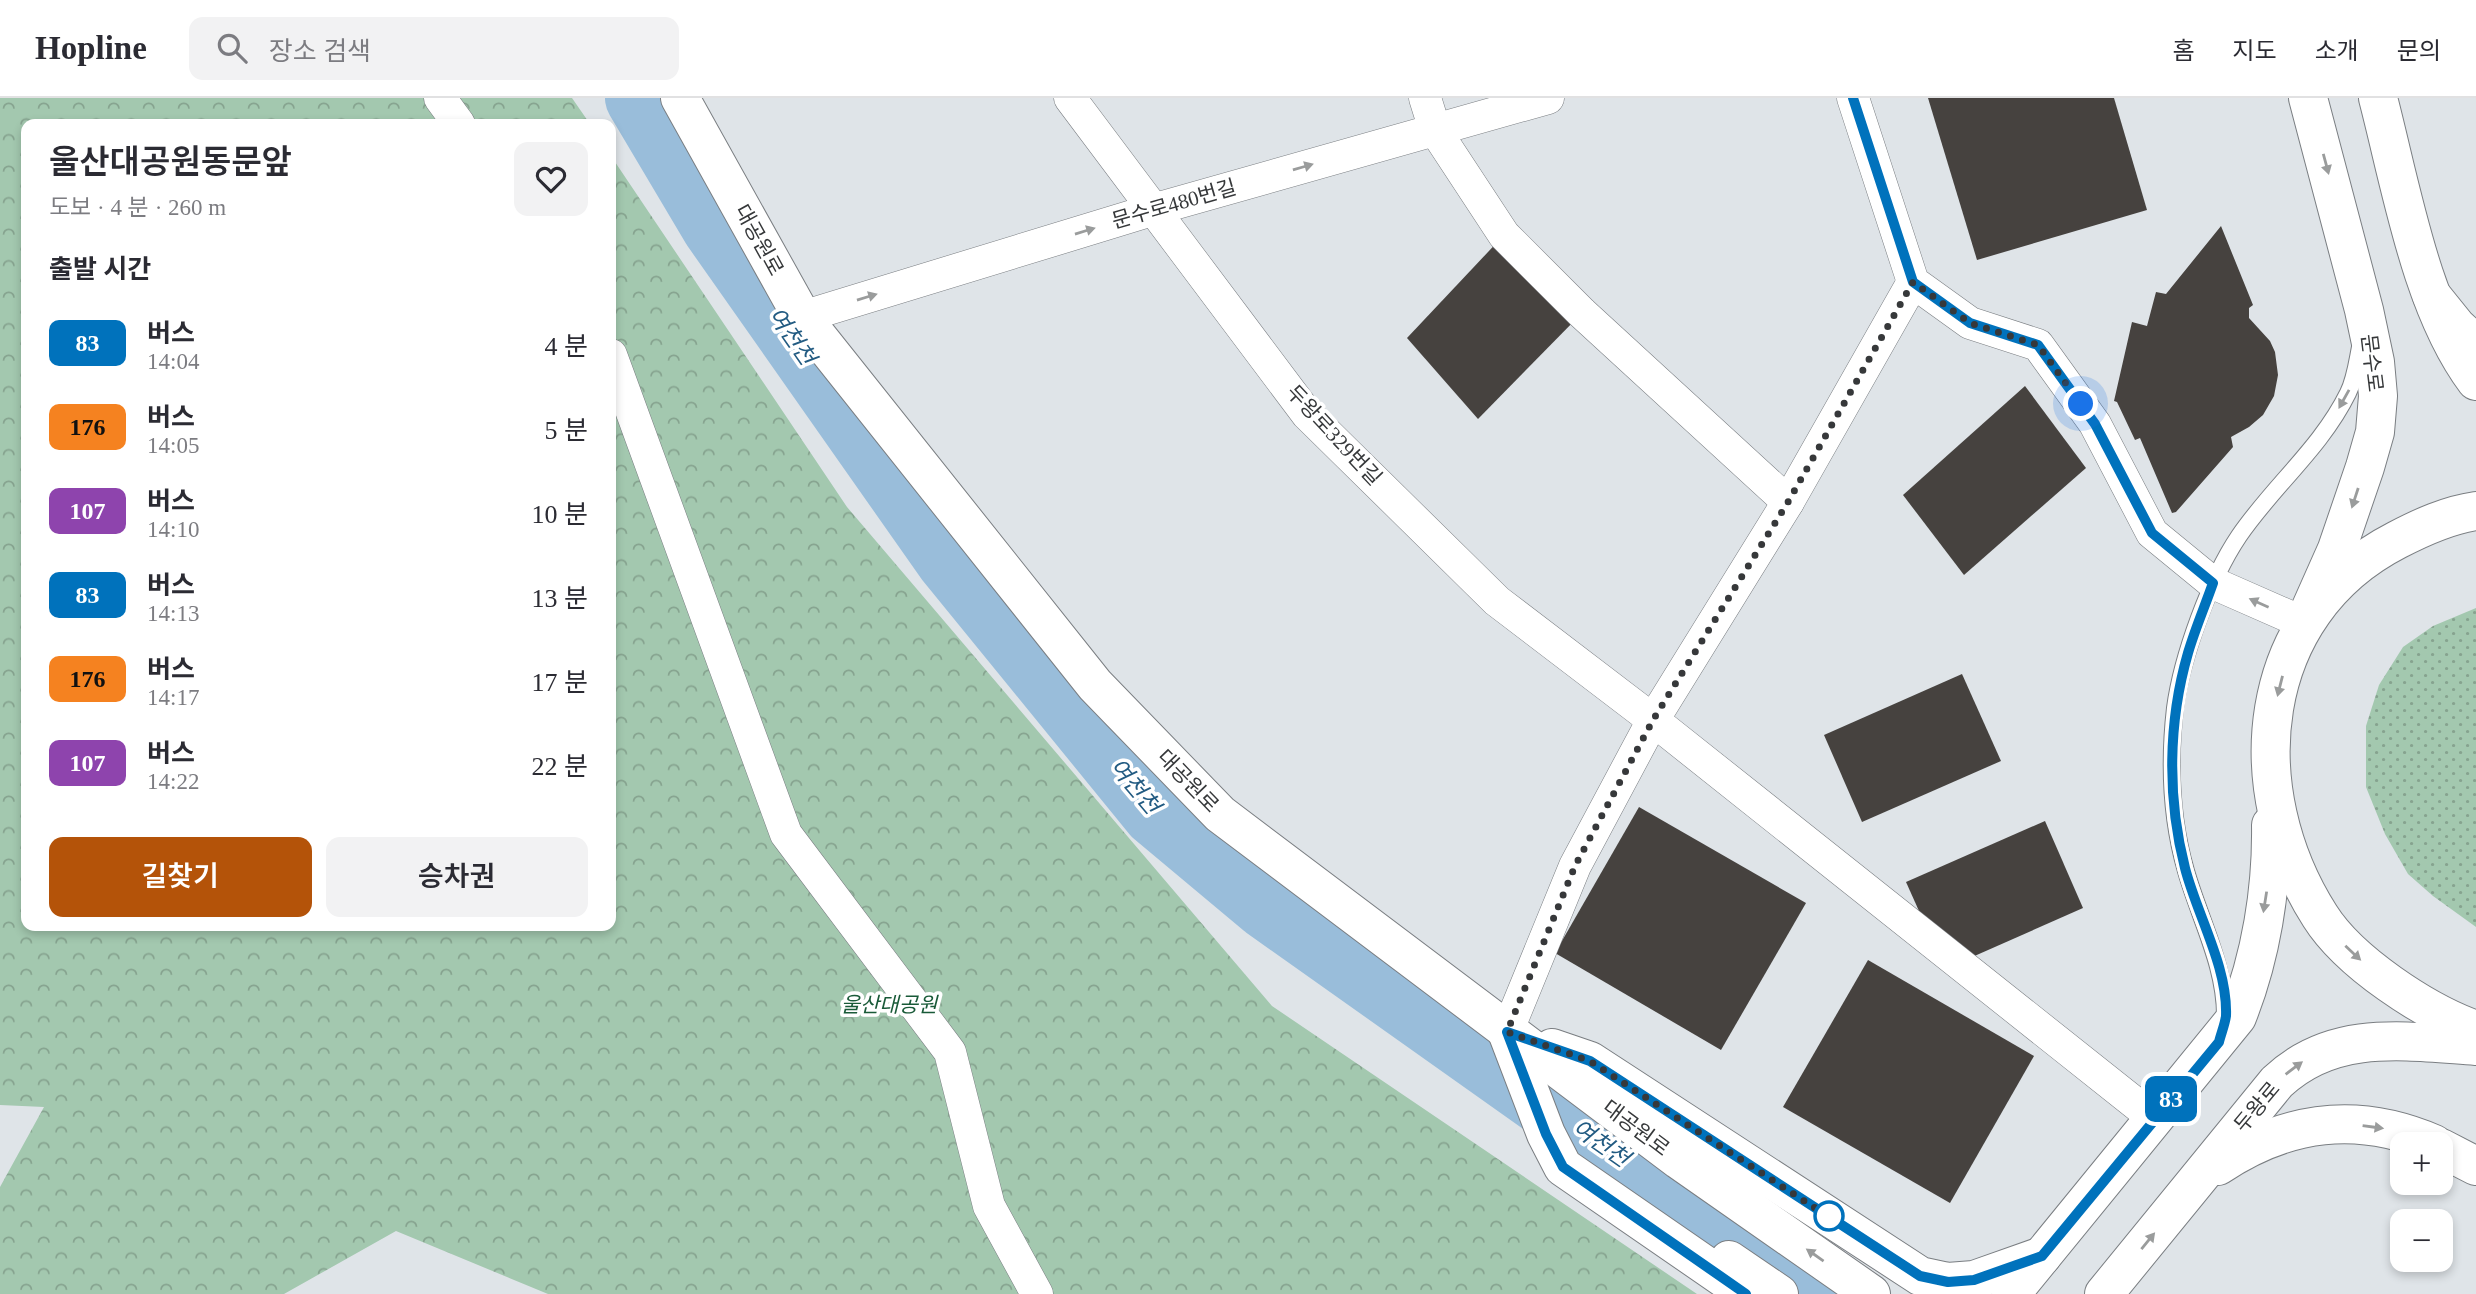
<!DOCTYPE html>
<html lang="ko">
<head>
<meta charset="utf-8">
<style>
	:root { --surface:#fff; --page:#f2f2f3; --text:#2b2b33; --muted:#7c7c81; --line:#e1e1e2; --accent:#b45309 }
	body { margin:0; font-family:"Times New Roman","Noto Sans KR",serif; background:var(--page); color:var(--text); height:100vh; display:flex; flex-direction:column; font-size:26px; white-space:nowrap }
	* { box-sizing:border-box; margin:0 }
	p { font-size:23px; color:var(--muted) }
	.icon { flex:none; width:38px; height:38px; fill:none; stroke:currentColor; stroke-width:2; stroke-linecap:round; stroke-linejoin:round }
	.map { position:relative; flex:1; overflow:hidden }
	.panel { position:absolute; left:21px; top:21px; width:595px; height:812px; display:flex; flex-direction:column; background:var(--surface); border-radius:14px; box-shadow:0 4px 10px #0003 }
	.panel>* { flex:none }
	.badge { padding:0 14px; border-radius:10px; font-size:24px; line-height:46px }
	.tools { position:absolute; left:2390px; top:1034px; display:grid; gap:14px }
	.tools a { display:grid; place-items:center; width:63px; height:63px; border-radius:14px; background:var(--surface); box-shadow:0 4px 10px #0003; font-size:35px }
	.you { position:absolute; width:35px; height:35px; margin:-18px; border:5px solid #fff; border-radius:50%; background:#1a73e8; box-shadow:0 0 0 10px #1a73e833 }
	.map>.badge { position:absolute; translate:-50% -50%; box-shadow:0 0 0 4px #fff }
	h2 { padding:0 28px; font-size:26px; line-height:63px }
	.round { display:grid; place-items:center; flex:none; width:74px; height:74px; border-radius:14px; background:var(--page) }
	.summary { display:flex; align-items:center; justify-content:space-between; height:119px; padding:0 28px }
	h1 { font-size:33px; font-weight:600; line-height:52px }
	.button { display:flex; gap:14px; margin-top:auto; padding:14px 28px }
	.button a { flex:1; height:80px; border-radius:14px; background:var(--accent); color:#fff; font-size:28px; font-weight:600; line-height:80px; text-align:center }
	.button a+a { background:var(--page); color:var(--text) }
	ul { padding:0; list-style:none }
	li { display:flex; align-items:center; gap:21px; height:84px; padding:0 28px }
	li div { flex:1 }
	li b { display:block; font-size:26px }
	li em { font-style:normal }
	li .badge { min-width:77px; font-weight:700; text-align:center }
	header { display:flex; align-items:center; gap:42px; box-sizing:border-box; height:98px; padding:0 35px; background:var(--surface); border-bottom:2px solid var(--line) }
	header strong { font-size:33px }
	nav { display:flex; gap:38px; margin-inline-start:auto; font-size:24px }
	.search { width:490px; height:63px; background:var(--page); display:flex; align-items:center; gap:18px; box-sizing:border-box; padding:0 24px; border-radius:14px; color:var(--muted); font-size:26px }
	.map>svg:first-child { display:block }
	.grass { fill:url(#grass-dots) }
	.park { fill:url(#park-crowns) }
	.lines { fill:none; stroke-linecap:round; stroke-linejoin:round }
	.river { stroke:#99bdda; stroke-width:68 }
	.building { fill:#46423f }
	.lane-casing { stroke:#7a7e82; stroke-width:18 }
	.street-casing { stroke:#7a7e82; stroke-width:33 }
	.secondary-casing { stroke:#7a7e82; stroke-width:40 }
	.primary-casing { stroke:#7a7e82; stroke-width:40 }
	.lane { stroke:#fff; stroke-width:16 }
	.street { stroke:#fff; stroke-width:32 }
	.secondary { stroke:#fff; stroke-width:38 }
	.primary { stroke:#fff; stroke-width:38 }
	.oneway { fill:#9a9c9c }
	.line-casing { stroke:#fff; stroke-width:16 }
	.line { stroke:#0072bc; stroke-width:10 }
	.walk { stroke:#36383a; stroke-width:7; stroke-dasharray:0 12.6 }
	.stop-dot { fill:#fff; stroke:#0072bc; stroke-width:3.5 }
	.labels { text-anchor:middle; stroke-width:7; stroke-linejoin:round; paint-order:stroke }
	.street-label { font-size:21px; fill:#36383a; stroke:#fff }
	.park-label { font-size:21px; font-style:italic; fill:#195a38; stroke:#fff }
	.water-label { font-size:23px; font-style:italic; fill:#225b82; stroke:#fff }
</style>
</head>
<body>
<header>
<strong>Hopline</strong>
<div class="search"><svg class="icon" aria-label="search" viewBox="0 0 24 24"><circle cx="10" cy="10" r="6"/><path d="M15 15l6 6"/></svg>장소 검색</div>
<nav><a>홈</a><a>지도</a><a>소개</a><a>문의</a></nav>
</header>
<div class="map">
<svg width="2476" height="1196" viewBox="0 0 2476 1196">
	<defs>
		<pattern id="grass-dots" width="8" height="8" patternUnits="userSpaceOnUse" patternTransform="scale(1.75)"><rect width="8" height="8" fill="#a3c8af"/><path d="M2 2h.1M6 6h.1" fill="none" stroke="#86a38f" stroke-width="1.8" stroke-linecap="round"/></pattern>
		<pattern id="park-crowns" width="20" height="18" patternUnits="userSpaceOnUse" patternTransform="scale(1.75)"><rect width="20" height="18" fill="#a3c8af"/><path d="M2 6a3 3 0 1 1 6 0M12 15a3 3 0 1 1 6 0" fill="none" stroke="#86a38f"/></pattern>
	</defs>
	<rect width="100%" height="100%" fill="#dfe4e8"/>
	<!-- grass -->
	<path class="grass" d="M2476,510V829L2433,798L2408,776L2385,736L2366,689V628L2379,587L2403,549L2433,528Z"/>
	<!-- park -->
	<path class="park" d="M0,0H572L590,26H26V828H611V58L847,409L1272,908L1697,1196H548L396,1133L284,1196H0V1089L44,1009L0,1007Z"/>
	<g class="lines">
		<!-- river -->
		<path class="river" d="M639,0L715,128L949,461L1156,715L1266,807L1815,1196"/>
	</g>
	<!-- building -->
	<g class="building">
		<path d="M1928,0H2114L2147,112L1977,162Z"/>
		<path d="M2221,128L2253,207L2249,210V220L2270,243L2275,254L2278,277L2274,298L2263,317L2249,329L2231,339L2233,349L2176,414L2172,415L2140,340L2135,342L2117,304L2114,303L2132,224L2147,228L2156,194L2166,196Z"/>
		<path d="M1504,137L1582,215L1478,321L1407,240Z"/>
		<path d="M2025,288L2086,370L1964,477L1903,397Z"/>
		<path d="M1962,576L2001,663L1862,724L1824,637Z"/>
		<path d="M1639,709L1806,805L1721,952L1555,855Z"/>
		<path d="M2045,723L2083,810L1945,871L1906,784Z"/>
		<path d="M1868,862L2034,958L1950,1105L1783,1009Z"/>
	</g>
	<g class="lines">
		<defs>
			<path id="lane" d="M2225,920C2226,869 2200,822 2186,773C2171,721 2169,663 2175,610C2182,558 2210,481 2239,438C2273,388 2321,350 2348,295C2355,281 2357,264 2360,249"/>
			<g id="street">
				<path d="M440,0L459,26"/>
				<path d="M1070,0L1307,316L1497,503L1653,622L2155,1021"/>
				<path d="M1425,0L1435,32L1504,137L1582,215L1788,404"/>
				<path d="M1853,0L1913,184L1970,225L2038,247L2095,326L2152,435L2213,485L2304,525"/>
				<path d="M802,219L1152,112L1548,0"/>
				<path d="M611,257L786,736L950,954L989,1108L1037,1196"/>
				<path d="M1507,934L1575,768L1653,622L1788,404L1913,184"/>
			</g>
			<g id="secondary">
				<path d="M680,0L802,219L1095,587L1220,716L1679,1062L1871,1196"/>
				<path d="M2308,0L2364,212L2375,264L2378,298L2375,334L2365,369L2337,451L2309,514"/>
				<path d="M2378,0C2401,88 2421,210 2476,283"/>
				<path d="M1507,934L1546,1036L1563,1069L1747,1196"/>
				<path d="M1552,950L1590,963L1920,1178L1948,1184L1974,1182L2042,1158"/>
				<path d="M1729,1162L1779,1196"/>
			</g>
			<g id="primary">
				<path d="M2432,198L2457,229L2476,246"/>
				<path d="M2476,413C2448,417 2422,429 2397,442C2253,516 2239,691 2320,818C2349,864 2425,914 2476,932"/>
				<path d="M2441,1050L2476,1068"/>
				<path d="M2218,1068C2287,1022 2358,1013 2434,1046"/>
				<path d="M2011,1196L2237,919C2261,859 2272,791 2271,727"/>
				<path d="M2104,1196L2277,984C2333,931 2405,943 2476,948"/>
			</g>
		</defs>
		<!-- lane casing -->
		<use href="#lane" class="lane-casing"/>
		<!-- street casing -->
		<use href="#street" class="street-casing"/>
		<!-- secondary casing -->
		<use href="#secondary" class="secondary-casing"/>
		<!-- primary casing -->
		<use href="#primary" class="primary-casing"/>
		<!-- lane -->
		<use href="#lane" class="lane"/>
		<!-- street -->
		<use href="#street" class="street"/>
		<!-- secondary -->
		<use href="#secondary" class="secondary"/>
		<!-- primary -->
		<use href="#primary" class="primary"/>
	</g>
	<!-- one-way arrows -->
	<defs><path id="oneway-solid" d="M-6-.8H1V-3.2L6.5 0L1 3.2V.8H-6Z" transform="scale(1.75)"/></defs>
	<g class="oneway">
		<use href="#oneway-solid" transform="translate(2326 66) rotate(75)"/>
		<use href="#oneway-solid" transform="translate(1303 69) rotate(-16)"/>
		<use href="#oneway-solid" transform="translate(1085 133) rotate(-17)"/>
		<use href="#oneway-solid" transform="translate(867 199) rotate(-17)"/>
		<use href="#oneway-solid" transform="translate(2344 301) rotate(119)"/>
		<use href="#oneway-solid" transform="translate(2355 400) rotate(108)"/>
		<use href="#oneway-solid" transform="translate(2259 505) rotate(-156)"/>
		<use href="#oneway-solid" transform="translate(2280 588) rotate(104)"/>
		<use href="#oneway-solid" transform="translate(2265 804) rotate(99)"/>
		<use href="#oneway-solid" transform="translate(2353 855) rotate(43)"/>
		<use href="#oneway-solid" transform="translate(2294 970) rotate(-37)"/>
		<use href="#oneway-solid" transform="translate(2373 1029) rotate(8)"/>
		<use href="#oneway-solid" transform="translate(2148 1143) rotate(-51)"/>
		<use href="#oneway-solid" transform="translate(1815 1157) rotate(-145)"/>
	</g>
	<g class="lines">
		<defs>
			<path id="line" d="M1746,1196L1563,1069L1546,1036L1507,934L1590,963L1920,1178L1948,1184L1974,1182L2042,1158L2219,944C2221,936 2225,926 2226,918C2228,869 2197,817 2185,770C2167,700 2168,624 2188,555C2195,531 2205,508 2213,485L2152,435L2095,326L2038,247L1970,225L1913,184L1853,0"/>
		</defs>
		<!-- line casing -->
		<use href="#line" class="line-casing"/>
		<!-- line -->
		<use href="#line" class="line"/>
		<!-- walk -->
		<path class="walk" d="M1829,1118L1832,1121L1590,963L1507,934L1575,768L1653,622L1788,404L1913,184L1970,225L2038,247L2081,306"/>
	</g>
	<!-- markers -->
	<circle class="stop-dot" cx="1829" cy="1118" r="14"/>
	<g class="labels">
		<!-- street labels -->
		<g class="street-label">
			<text transform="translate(1174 106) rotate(-16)" y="7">문수로480번길</text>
			<text transform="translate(759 142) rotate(61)" y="7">대공원로</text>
			<text transform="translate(2372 265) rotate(83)" y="7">문수로</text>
			<text transform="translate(1334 337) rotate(47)" y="7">두왕로329번길</text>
			<text transform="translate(1188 683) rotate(46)" y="7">대공원로</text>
			<text transform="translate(2257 1009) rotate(-50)" y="7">두왕로</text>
			<text transform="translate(1636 1030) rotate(37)" y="7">대공원로</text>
		</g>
		<!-- park labels -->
		<g class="park-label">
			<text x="889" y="914">울산대공원</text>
		</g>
		<!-- water labels -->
		<g class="water-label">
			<text transform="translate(792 238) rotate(55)" y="8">여천천</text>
			<text transform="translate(1135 688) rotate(50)" y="8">여천천</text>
			<text transform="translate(1601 1045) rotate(35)" y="8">여천천</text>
		</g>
	</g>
</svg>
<div class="tools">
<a>+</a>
<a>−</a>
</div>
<div class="you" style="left:2081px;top:306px"></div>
<b class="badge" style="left:2171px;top:1001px;background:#0072bc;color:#fff">83</b>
<section class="panel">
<div class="summary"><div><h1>울산대공원동문앞</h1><p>도보 · 4 분 · 260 m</p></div><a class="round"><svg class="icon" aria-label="heart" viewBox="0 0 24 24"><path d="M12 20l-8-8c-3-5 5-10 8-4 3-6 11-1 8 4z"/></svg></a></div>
<h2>출발 시간</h2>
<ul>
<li><span class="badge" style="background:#0072bc;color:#fff">83</span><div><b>버스</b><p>14:04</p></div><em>4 분</em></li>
<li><span class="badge" style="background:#f58220;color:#111">176</span><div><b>버스</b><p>14:05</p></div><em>5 분</em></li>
<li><span class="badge" style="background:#8e44ad;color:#fff">107</span><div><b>버스</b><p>14:10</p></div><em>10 분</em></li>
<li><span class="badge" style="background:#0072bc;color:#fff">83</span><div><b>버스</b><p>14:13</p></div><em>13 분</em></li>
<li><span class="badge" style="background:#f58220;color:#111">176</span><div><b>버스</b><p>14:17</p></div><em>17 분</em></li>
<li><span class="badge" style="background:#8e44ad;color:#fff">107</span><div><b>버스</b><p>14:22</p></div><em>22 분</em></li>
</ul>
<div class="button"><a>길찾기</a><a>승차권</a></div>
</section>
</div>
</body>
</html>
